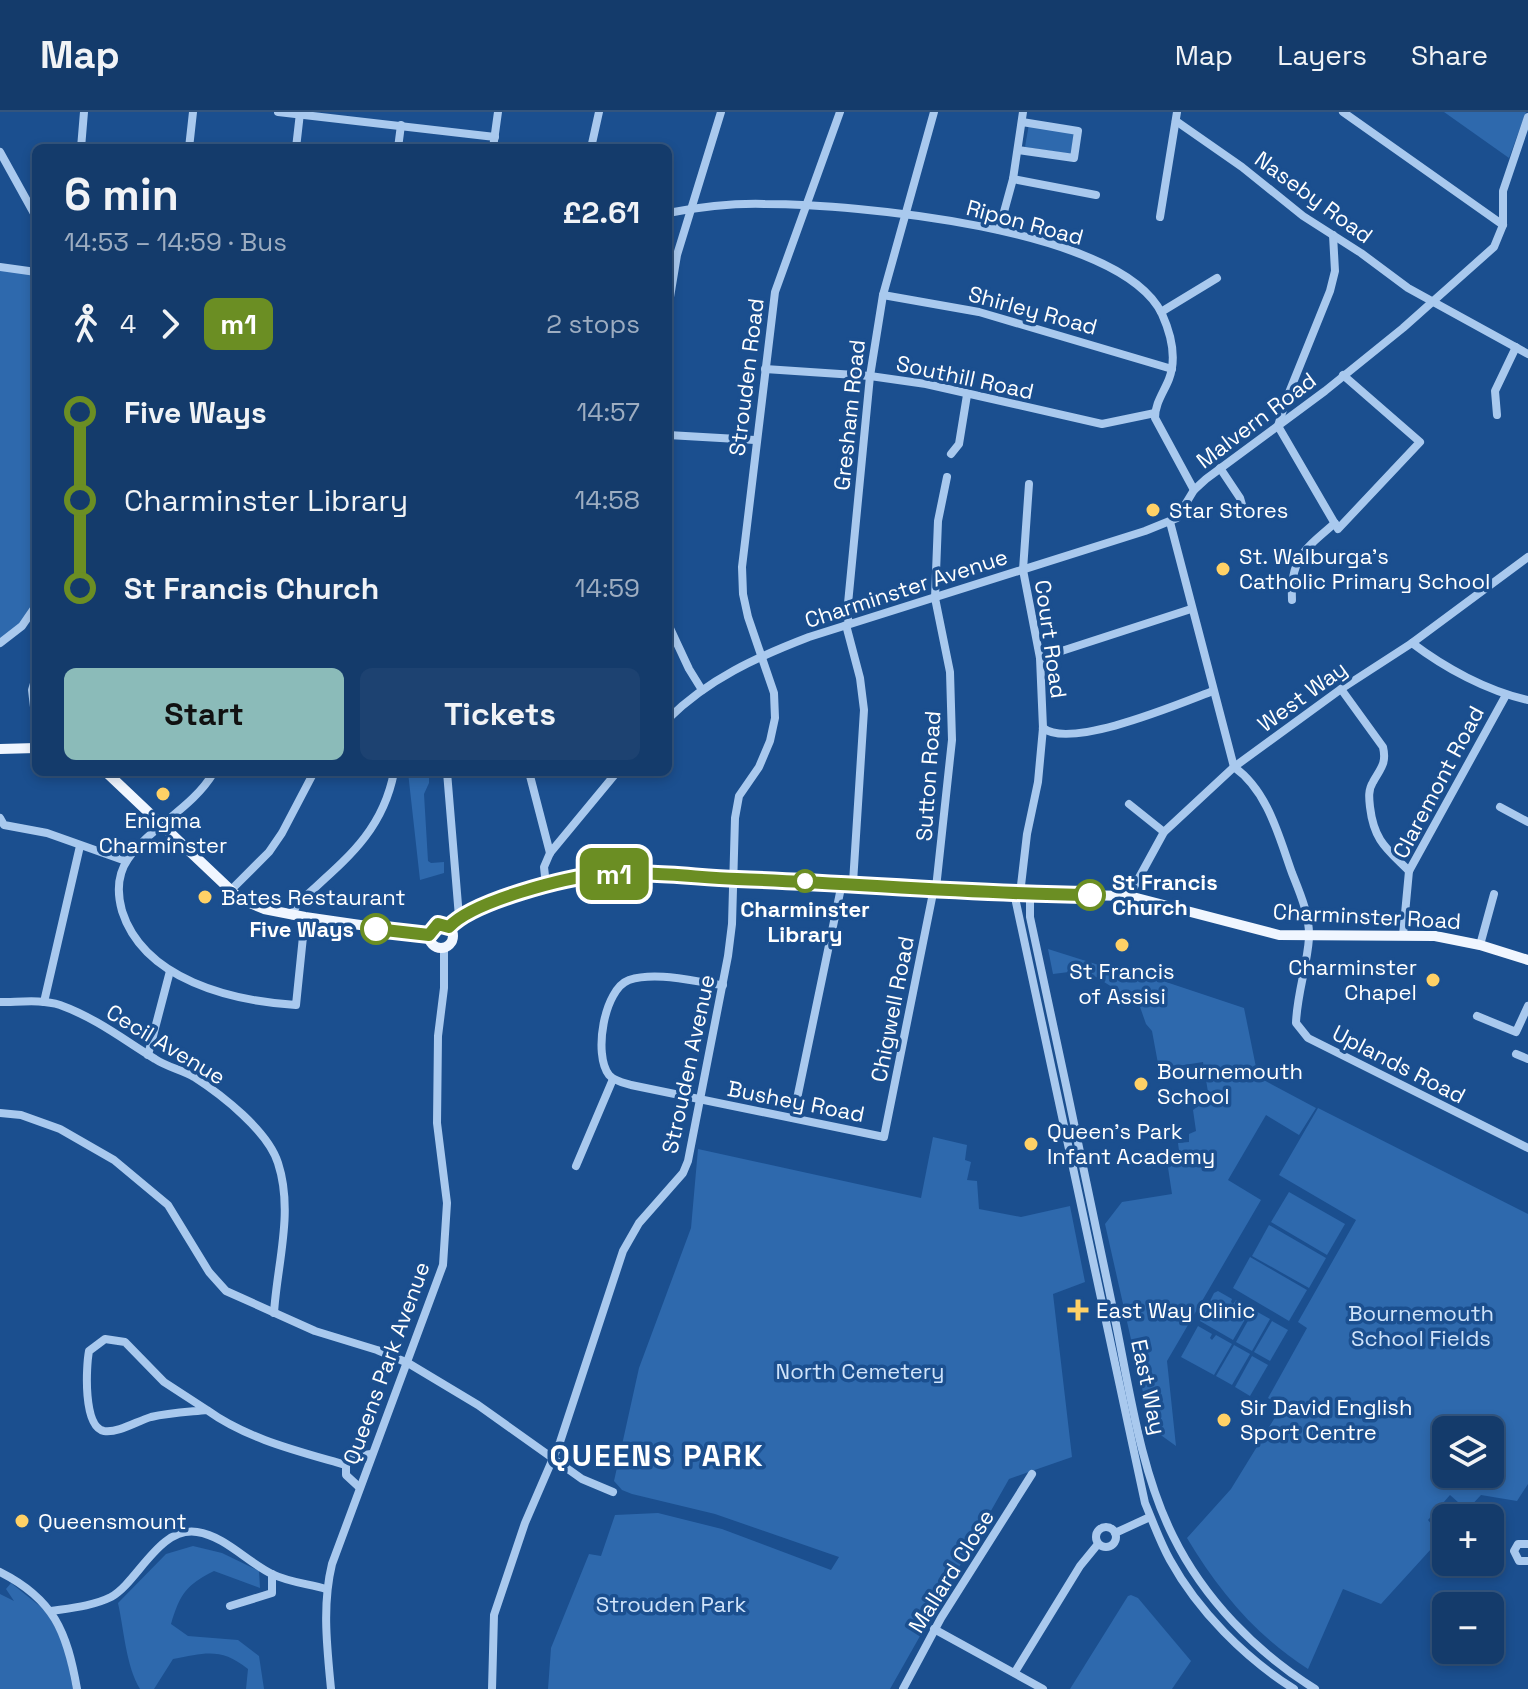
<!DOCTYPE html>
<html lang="en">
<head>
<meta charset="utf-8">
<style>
	:root { --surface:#143b6b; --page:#1d4271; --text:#f1f3f6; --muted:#9dadc1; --line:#33557e; --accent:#8bbbb9 }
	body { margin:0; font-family:"Space Grotesk",sans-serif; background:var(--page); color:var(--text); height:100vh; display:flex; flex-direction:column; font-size:30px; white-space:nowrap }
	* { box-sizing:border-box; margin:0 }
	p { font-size:26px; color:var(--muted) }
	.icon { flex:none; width:44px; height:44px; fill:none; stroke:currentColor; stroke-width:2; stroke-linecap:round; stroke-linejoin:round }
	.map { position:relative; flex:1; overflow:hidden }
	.sheet { position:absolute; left:32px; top:32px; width:640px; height:632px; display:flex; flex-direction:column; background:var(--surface); border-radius:12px; box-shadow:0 4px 12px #0003,0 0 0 2px var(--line) }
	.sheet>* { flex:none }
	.badge { padding:0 16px; border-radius:12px; font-size:28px; line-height:52px }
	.tools { position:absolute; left:1432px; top:1304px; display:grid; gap:16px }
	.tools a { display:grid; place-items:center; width:72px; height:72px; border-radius:12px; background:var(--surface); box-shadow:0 4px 12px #0003,0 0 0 2px var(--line); font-size:40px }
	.map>.badge { position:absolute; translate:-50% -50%; box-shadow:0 0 0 4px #fff }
	.legs { display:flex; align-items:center; gap:12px; height:88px; padding:0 32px; font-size:26px }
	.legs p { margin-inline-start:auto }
	.summary { display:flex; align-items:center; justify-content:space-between; height:136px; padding:0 32px }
	h1 { font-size:44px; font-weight:700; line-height:60px }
	.primary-button { display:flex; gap:16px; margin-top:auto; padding:16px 32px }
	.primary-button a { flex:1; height:92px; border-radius:12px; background:var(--accent); color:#111; font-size:32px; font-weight:700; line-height:92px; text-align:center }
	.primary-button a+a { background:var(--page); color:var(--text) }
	ul { padding:0 32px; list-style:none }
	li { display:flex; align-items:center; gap:28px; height:88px; font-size:30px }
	li i { display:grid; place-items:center; width:12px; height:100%; margin:0 10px; background:currentColor }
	li i::after { content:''; width:20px; height:20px; margin:-10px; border:6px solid; border-radius:50%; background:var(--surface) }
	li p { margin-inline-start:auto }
	li:first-child i { background:linear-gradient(#0000 50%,currentColor 0) }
	li:last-child i { background:linear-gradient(currentColor 50%,#0000 0) }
	header { display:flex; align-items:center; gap:48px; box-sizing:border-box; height:112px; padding:0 40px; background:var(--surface); border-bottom:2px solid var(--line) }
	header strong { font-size:38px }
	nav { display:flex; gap:44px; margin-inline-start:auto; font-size:28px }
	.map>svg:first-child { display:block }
	.green { fill:#2e69ad; fill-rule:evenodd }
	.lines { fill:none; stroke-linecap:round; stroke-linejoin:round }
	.minor { stroke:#a9c9ee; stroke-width:8 }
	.major { stroke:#f0f6ff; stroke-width:10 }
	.line-1-casing { stroke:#fff; stroke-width:18 }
	.line-1 { stroke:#6b8e23; stroke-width:12 }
	.poi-dot { fill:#ffd166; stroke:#1b4f8f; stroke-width:3 }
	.stop-1-dot { fill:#fff; stroke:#6b8e23; stroke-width:4 }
	.labels { text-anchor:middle; stroke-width:7; stroke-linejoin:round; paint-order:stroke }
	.street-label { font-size:22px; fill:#fff; stroke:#1b4f8f }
	.poi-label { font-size:22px; fill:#fff; stroke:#1b4f8f; text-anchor:start }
	.stop-label { font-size:22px; font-weight:bold; fill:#fff; stroke:#1b4f8f; text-anchor:start }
	.park-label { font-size:22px; fill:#cfe3fa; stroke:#1b4f8f }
	.district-label { font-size:30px; font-weight:bold; letter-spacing:2px; fill:#fff; stroke:#1b4f8f }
</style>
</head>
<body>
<header>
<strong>Map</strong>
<nav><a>Map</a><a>Layers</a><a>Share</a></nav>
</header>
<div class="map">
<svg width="1528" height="1577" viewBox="0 0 1528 1577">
	<rect width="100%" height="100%" fill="#1b4f8f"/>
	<!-- green -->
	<g class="green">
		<path d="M1444,0H1526L1509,46Z"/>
		<path d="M1029,12L1074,22L1071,42L1025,35Z"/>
		<path d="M0,155L36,160L35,500L0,531Z"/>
		<path d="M408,660L429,663V671L424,682L428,749L431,751L444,750V761L420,768Z"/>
		<path d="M1048,837L1105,855L1113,866L1123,867L1139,861L1244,896L1258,965L1316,996L1299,1023L1266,1003L1228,1068L1261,1088L1167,1249L1176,1334L1151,1316L1105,1112L1122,1090L1172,1082L1167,1049L1180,1046L1178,1031L1189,1030V1022L1196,1019L1193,998L1209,986L1203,950L1159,957L1152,919L1146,912L1139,892L1085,858L1053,862Z"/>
		<path d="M1318,996L1528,1102V1372L1517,1389L1481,1383L1467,1398L1450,1383L1428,1408L1442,1425L1381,1492L1343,1477L1308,1557C1256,1524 1218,1478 1187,1426L1231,1377L1282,1294L1268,1286L1307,1216L1298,1210L1356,1108L1279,1063ZM1446,1318H1490V1362H1446Z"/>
		<path d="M933,1025L967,1033L965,1048L971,1050L967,1068L977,1069L979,1097L1021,1105L1070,1094L1085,1170L1053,1182L1072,1345L1009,1367L890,1577H548L551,1536L589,1442L601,1444L615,1403L658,1401L722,1417L831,1458L839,1445L715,1402L632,1382L622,1378L614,1369L639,1256L691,1116L698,1037L921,1086Z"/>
		<path d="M1289,1080L1345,1112L1327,1143L1271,1110Z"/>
		<path d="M1269,1113L1326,1146L1309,1176L1252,1144Z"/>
		<path d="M1250,1145L1307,1178L1289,1209L1233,1176Z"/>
		<path d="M1218,1179L1232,1187L1231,1190L1233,1192L1236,1188L1251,1197L1233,1228L1200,1209L1214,1181Z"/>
		<path d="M1254,1198L1270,1207L1252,1239L1236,1230Z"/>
		<path d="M1272,1209L1288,1218L1270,1249L1254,1240Z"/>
		<path d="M1198,1214L1212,1222L1210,1226L1212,1228L1216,1223L1232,1232L1214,1263L1181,1245Z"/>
		<path d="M1234,1233L1250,1242L1232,1273L1216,1264Z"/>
		<path d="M1252,1244L1268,1253L1250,1284L1235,1275Z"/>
		<path d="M193,1434L222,1441L259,1459L260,1476L214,1459C186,1473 180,1482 171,1512L188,1524L238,1528L259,1544L264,1577H246L248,1557C221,1535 205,1541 173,1547L154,1577H140C126,1554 124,1518 118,1491L166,1442Z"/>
		<path d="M11,1471L46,1499L64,1531L73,1577H0V1482L14,1489L6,1477Z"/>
		<path d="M1131,1483L1138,1486L1191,1549L1172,1577H1070L1128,1484Z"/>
	</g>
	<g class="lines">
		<!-- minor -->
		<g class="minor">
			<path d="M278,0L495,25"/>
			<path d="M1343,0L1503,113"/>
			<path d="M1176,9L1242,55L1303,104L1361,141L1408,176L1528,242"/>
			<path d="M81,36L84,0"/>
			<path d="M189,36L193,0"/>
			<path d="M296,36L300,1"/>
			<path d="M398,36L401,13"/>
			<path d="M493,36L498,0"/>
			<path d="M591,36L599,0"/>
			<path d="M1018,38L1074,46L1078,19L1022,10"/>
			<path d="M0,40L36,105"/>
			<path d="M1013,67L1096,83"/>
			<path d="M668,101C700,95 732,91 765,92C853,92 1120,115 1162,202C1171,222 1177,246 1169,267C1164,280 1155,291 1155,306L1194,378"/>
			<path d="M1160,105L1177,0"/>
			<path d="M999,118L1013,67L1023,0"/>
			<path d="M1333,123L1335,159L1330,179L1286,288L1278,314L1338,417L1420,330L1343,263"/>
			<path d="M0,155L36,160"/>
			<path d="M883,183L979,200L1172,257"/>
			<path d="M668,197L677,143L721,0"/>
			<path d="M1161,200L1217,166"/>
			<path d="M765,257L870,264L926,272L1102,312L1155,301"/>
			<path d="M1497,303L1495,279L1516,235"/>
			<path d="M668,323L755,328"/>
			<path d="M951,342L959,332L967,283"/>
			<path d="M1220,356L1240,386L1245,403"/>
			<path d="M1170,410L1234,655C1268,679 1279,725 1292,761C1300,781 1310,804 1309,826C1307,855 1297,882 1296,911L1308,926L1528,1036"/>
			<path d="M1292,488C1290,446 1305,437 1335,411"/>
			<path d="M849,511L847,502L870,264L883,183L934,0"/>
			<path d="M668,512L689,557L702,578"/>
			<path d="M846,513L860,566L864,598L853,771"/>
			<path d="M0,531L22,514L35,495"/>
			<path d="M1412,531C1445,556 1487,579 1528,588"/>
			<path d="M1040,546L1191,497"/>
			<path d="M36,565L32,578L36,612"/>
			<path d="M1341,577L1383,635C1387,652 1380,657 1373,670C1368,678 1369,686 1370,695C1374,729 1387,737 1409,759"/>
			<path d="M668,607C708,567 757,545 809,525L1145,419L1177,406L1194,378L1206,367L1325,279L1403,216L1494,135L1503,113V79L1528,5"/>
			<path d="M1043,616C1071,638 1181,591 1213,579"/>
			<path d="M214,660C192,697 152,713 128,747C117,763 117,781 122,799C144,868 232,889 296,893L305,805"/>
			<path d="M447,660L459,805"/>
			<path d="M529,660L550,741"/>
			<path d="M1129,692L1164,720"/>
			<path d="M1500,695L1528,710"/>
			<path d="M0,706L4,713L47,721L126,749"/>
			<path d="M546,773L544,755L550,741L617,660"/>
			<path d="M936,776L952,628L950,560L935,486L938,409L947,365"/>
			<path d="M230,779L269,740L282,721L314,660"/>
			<path d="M1014,781L1145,1391C1153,1410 1160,1430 1170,1448C1198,1499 1245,1546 1294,1577"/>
			<path d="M1020,782L1027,722L1038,670L1043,616L1040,546L1023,458L1029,372"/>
			<path d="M1030,782V805C1059,937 1086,1070 1114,1202C1129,1274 1140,1358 1173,1424C1204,1487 1256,1540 1315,1577"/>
			<path d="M1129,784L1164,720L1234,655L1341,577L1412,531L1528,445"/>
			<path d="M292,803L297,792C341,751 382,723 394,660"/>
			<path d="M1403,823L1409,759L1506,583"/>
			<path d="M1480,833L1494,782"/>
			<path d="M723,873C695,870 657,859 629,868C604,877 593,943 609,963C614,969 624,971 631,973L884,1025L934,776"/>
			<path d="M0,890C20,890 42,887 60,893C96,906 124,928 155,947C167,955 182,958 194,965C222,983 268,1019 278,1051C294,1100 277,1152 274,1201"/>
			<path d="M44,890L80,734"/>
			<path d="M1477,904L1516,920L1528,894"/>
			<path d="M1516,942L1528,947"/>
			<path d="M148,943L170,859"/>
			<path d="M0,1001L21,1003L60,1017L114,1048L168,1093L209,1160L226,1179L315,1219L377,1238L408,1251L478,1293L582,1367L613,1380"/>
			<path d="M793,1006L842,771"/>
			<path d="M576,1054L613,967"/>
			<path d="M207,1298L164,1270L125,1230L105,1227L89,1239C86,1255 83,1315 104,1319C119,1321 137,1309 151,1305C169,1301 188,1300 207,1298C247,1327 298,1339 346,1353"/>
			<path d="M359,1375L346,1363V1353L352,1345L371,1342"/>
			<circle cx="1106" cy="1425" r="10"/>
			<path d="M1115,1421L1150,1405"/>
			<path d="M1528,1432H1518L1514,1439L1519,1449H1528"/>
			<path d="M0,1460C54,1487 67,1520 77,1577"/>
			<path d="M230,1494L272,1481V1462"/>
			<path d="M51,1499C71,1496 93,1494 111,1485C138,1470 159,1414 197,1420C225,1424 247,1450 272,1462C288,1470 309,1472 326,1477"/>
			<path d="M934,1517L1043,1577"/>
			<path d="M1015,1560L1080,1454L1098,1432"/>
			<path d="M331,1577C327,1535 322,1493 332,1452L443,1153L447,1091L437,1011L438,924L444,876V836"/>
			<path d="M492,1577L494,1503L525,1411L560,1330L623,1139L639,1111L683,1061L688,1049L728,844L732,812L735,706L739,684L759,655L770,629L775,606L774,581L748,505L743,482L742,455L775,180L840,0"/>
			<path d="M903,1577L941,1506L1032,1362"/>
		</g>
		<!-- major -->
		<g class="major">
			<path d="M0,637L36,636"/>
			<path d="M106,660L240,787L264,797L305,805L429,823"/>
			<circle cx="441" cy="824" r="12"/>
			<path d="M449,815L459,805L546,773L604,762L817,769L1030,782L1129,784L1279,823L1435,824L1480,833L1528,848"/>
		</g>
	</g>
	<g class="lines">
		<defs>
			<path id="line-1" d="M376,817L429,823L438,812L449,815C473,789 566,765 603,762C647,759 692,765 737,767C854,771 972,782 1090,783"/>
		</defs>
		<!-- line-1 casing -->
		<use href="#line-1" class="line-1-casing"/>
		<!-- line-1 -->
		<use href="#line-1" class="line-1"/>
	</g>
	<!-- markers -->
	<g class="poi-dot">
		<circle cx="1153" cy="398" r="8"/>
		<circle cx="1223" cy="457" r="8"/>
		<circle cx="163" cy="682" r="8"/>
		<circle cx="205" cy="785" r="8"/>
		<circle cx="1122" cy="833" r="8"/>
		<circle cx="1433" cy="868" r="8"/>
		<circle cx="1141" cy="972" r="8"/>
		<circle cx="1031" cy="1032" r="8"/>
		<path d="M1074 1186h8v8h8v8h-8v8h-8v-8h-8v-8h8z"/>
		<circle cx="1224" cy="1308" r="8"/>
		<circle cx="22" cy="1409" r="8"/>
	</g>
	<g class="stop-1-dot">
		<circle cx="805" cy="769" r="10"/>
		<circle cx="1090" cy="783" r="14"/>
		<circle cx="376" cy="817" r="14"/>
	</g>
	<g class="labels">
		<!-- street labels -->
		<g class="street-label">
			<text transform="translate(1314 85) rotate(36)" y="8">Naseby Road</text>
			<text transform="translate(1025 110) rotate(15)" y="8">Ripon Road</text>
			<text transform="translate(1033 198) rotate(15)" y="8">Shirley Road</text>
			<text transform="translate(746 265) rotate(-83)" y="8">Strouden Road</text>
			<text transform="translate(965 265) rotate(12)" y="8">Southill Road</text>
			<text transform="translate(849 303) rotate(-84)" y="8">Gresham Road</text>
			<text transform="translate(1256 308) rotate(-37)" y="8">Malvern Road</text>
			<text transform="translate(906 476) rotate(-18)" y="8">Charminster Avenue</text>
			<text transform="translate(1051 527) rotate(82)" y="8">Court Road</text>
			<text transform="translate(1302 584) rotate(-36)" y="8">West Way</text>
			<text transform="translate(928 664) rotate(-86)" y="8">Sutton Road</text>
			<text transform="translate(1438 670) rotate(-62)" y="8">Claremont Road</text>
			<text transform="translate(1367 804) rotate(3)" y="8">Charminster Road</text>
			<text transform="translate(892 897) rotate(-79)" y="8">Chigwell Road</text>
			<text transform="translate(166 932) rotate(31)" y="8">Cecil Avenue</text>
			<text transform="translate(688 952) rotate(-78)" y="8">Strouden Avenue</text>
			<text transform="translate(1399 952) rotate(27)" y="8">Uplands Road</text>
			<text transform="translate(796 989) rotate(11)" y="8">Bushey Road</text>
			<text transform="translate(386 1251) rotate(-70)" y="8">Queens Park Avenue</text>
			<text transform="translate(1149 1275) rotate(78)" y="8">East Way</text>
			<text transform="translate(951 1459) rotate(-58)" y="8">Mallard Close</text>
		</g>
		<!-- poi labels -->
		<g class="poi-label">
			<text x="1169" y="406">Star Stores</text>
			<text x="1239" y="452">St. Walburga's<tspan x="1239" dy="25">Catholic Primary School</tspan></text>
			<text x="163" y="716" text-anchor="middle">Enigma<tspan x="163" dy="25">Charminster</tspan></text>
			<text x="221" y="793">Bates Restaurant</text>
			<text x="1417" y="863" text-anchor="end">Charminster<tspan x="1417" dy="25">Chapel</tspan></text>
			<text x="1122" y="867" text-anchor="middle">St Francis<tspan x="1122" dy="25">of Assisi</tspan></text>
			<text x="1157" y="967">Bournemouth<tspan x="1157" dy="25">School</tspan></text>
			<text x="1047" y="1027">Queen's Park<tspan x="1047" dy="25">Infant Academy</tspan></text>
			<text x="1096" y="1206">East Way Clinic</text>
			<text x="1240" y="1303">Sir David English<tspan x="1240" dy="25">Sport Centre</tspan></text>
			<text x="38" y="1417">Queensmount</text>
		</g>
		<!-- stop labels -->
		<g class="stop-label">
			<text x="1112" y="778">St Francis<tspan x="1112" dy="25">Church</tspan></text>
			<text x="805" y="805" text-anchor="middle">Charminster<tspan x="805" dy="25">Library</tspan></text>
			<text x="354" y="825" text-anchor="end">Five Ways</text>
		</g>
		<!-- park labels -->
		<g class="park-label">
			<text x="1421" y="1209">Bournemouth<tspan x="1421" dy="25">School Fields</tspan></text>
			<text x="860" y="1267">North Cemetery</text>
			<text x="671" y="1500">Strouden Park</text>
		</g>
		<!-- district labels -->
		<g class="district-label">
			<text x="657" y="1354">QUEENS PARK</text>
		</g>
	</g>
</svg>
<div class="tools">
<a><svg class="icon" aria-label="layers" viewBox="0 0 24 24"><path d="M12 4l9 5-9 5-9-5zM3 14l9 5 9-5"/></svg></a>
<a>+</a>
<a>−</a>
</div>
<b class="badge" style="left:614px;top:762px;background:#6b8e23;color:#fff">m1</b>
<section class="sheet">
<div class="summary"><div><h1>6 min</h1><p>14:53 – 14:59 · Bus</p></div><b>£2.61</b></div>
<div class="legs"><svg class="icon" aria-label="walk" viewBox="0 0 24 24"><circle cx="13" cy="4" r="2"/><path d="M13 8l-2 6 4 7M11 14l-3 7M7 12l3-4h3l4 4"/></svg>4<svg class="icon" aria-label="forward" viewBox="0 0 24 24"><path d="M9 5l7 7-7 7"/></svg><b class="badge" style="background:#6b8e23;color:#fff">m1</b><p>2 stops</p></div>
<ul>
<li><i style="color:#6b8e23"></i><b>Five Ways</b><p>14:57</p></li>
<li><i style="color:#6b8e23"></i><span>Charminster Library</span><p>14:58</p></li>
<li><i style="color:#6b8e23"></i><b>St Francis Church</b><p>14:59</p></li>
</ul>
<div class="primary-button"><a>Start</a><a>Tickets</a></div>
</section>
</div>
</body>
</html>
